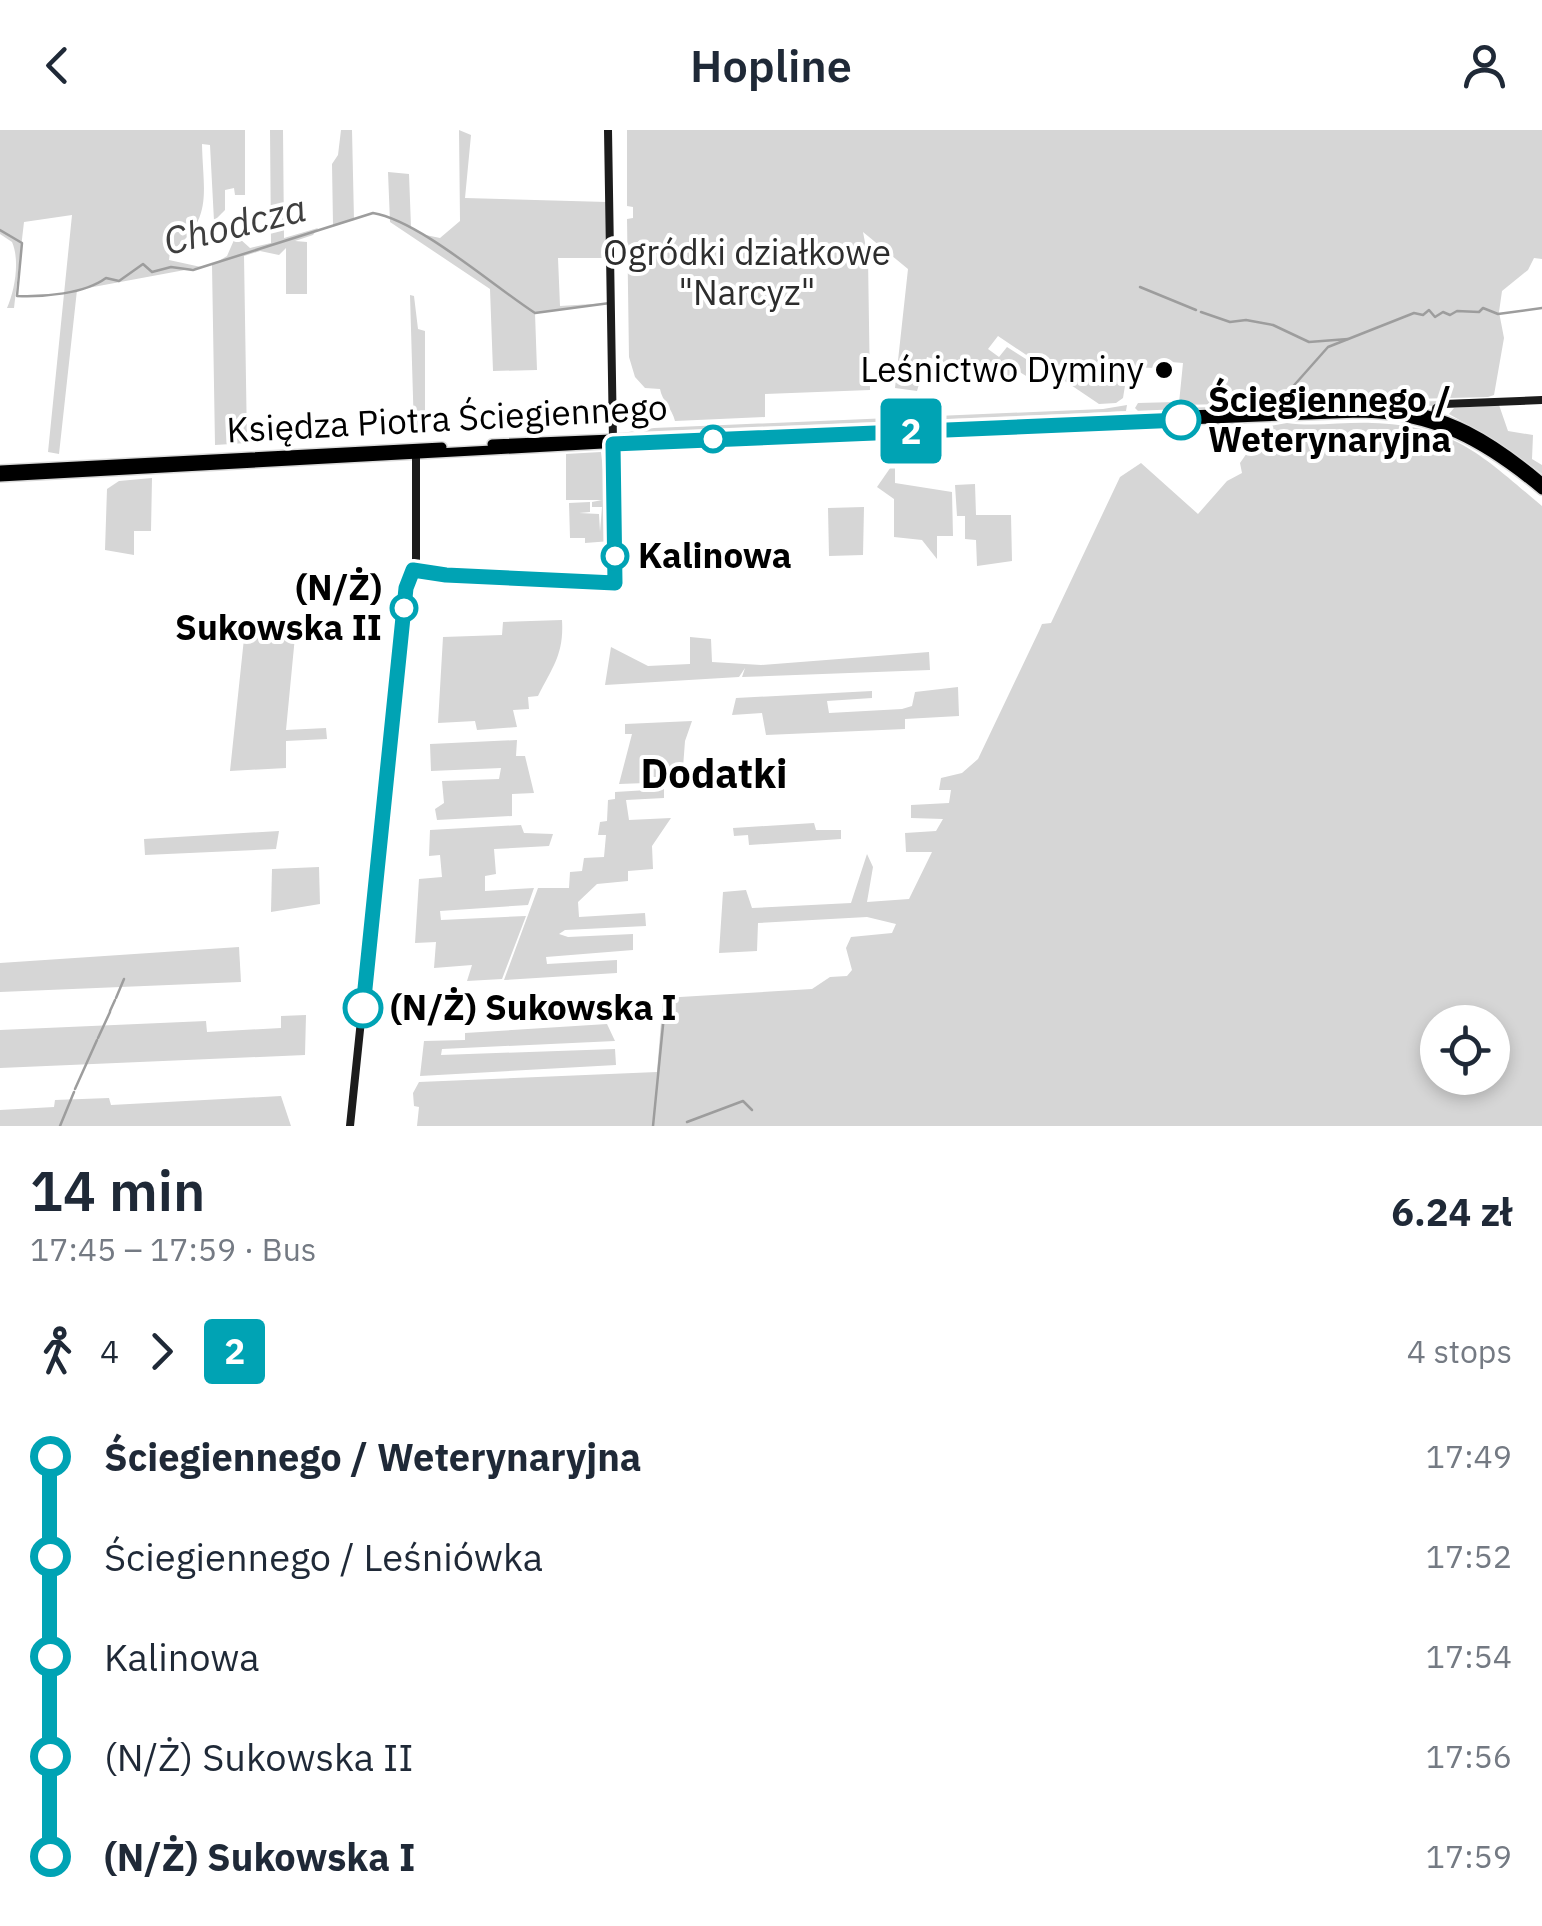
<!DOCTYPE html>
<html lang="en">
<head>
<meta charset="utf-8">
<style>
	:root { --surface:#fff; --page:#f2f2f3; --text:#1f2937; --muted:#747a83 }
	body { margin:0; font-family:"IBM Plex Sans",sans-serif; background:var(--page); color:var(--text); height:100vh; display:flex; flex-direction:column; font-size:38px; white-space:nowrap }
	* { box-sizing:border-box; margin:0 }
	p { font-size:32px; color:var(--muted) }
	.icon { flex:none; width:55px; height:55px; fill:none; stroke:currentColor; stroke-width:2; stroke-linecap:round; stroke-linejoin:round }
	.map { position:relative; height:996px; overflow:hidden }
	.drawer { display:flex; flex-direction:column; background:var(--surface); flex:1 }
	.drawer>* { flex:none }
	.badge { padding:0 20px; border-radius:8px; font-size:35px; line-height:65px }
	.tools { position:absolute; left:1420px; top:875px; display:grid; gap:20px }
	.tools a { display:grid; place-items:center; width:90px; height:90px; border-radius:50%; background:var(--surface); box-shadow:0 5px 15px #0003; font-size:50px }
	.map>.badge { position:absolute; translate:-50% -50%; box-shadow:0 0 0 5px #fff }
	.legs { display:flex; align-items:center; gap:15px; height:110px; padding:0 30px; font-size:32px }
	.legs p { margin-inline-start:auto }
	.overview { display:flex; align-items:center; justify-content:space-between; height:170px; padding:0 30px }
	h1 { font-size:55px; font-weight:600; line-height:75px }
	ul { padding:0 30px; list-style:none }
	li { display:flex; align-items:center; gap:35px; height:100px; font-size:38px }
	li i { display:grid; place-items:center; width:15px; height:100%; margin:0 12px; background:currentColor }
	li i::after { content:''; width:25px; height:25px; margin:-12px; border:8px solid; border-radius:50%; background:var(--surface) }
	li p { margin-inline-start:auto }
	li:first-child i { background:linear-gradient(#0000 50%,currentColor 0) }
	li:last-child i { background:linear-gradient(currentColor 50%,#0000 0) }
	header { display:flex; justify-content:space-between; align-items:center; height:130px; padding:0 30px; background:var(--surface); font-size:45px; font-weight:600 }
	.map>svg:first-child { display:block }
	.green { fill:#d6d6d6; fill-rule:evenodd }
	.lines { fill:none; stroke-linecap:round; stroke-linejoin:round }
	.stream { stroke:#9d9d9d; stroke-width:2.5 }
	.primary-casing { stroke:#dbdbdb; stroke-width:12 }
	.secondary { stroke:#1c1c1c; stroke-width:8 }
	.primary { stroke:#000; stroke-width:9 }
	.line-1-casing { stroke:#fff; stroke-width:22 }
	.line-1 { stroke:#00a3b4; stroke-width:15 }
	.poi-dot { fill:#000; stroke:#fff; stroke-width:4 }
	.stop-1-dot { fill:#fff; stroke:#00a3b4; stroke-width:5 }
	.labels { text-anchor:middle; stroke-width:8; stroke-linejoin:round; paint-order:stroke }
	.park-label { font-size:35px; fill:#2d2d2d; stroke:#fff }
	.poi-label { font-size:35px; fill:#000; stroke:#fff; text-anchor:end }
	.stop-label { font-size:35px; font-weight:bold; fill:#000; stroke:#fff; text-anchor:start }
	.street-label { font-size:35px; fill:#000; stroke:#fff }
	.water-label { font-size:38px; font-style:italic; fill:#3e3e3e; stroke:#fff }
	.quarter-label { font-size:40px; font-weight:bold; fill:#000; stroke:#fff }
</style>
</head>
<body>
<header><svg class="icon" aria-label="back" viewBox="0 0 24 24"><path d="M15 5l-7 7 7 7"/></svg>Hopline<svg class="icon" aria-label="person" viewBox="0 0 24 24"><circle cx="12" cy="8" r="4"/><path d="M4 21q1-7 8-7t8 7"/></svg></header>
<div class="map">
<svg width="1542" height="996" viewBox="0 0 1542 996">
	<rect width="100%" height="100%" fill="#fff"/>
	<!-- green -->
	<g class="green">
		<path d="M0,0H245V65H235L234,58L225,60V80L214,91L210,15L202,14C203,63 214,90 170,122L169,130L201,137L77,160L59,324L48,322L72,85L24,92L14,178H7C15,160 20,130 12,112L0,104Z"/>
		<path d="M270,0H283L284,108L318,98L313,105L295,111L307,112V164H286V118L279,125L260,121L244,126L247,313L215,315L212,135L227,126L234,110L240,109L250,118L271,113Z"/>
		<path d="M341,0H352L354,90L333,95L332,34L338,25Z"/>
		<path d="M459,0L471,5L465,68L607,72L609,128H558L560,176L608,173L535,183L537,240L493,241L490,159L390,92L388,42L409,44L411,97L421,104L440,108L460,91Z"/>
		<path d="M627,0H1542V129L1534,128L1528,140L1502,161L1499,182L1504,208L1494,265L1488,267L1182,275L1179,273L1183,233L1159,231L1155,238L1128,237L1123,268L1116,273L1099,274L998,206L988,219L999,227L1007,217L1037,236L1031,249L1015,239L1007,251L927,227L917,261L895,258L908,139L863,102L868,128L870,260L765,264V287L675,291C672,278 662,271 660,259L645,258L635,247L629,227L627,89L633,88V77L627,76Z"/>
		<path d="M410,165L414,166L418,199L425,201V301H414Z"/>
		<path d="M1440,271L1434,276L1423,275L1425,279L1380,273L1139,282L1135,278L1138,273L1176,272L1177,278Z"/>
		<path d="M1127,275L1126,281L1068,284L622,303L654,298L1103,279Z"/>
		<path d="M1499,275L1508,301L1533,305L1532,329L1542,335V344L1522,329L1542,349L1491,308L1449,284L1454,278Z"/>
		<path d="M1287,293C1313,297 1344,292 1372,293C1456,296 1482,326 1542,376V996H417L419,977L414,976L413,963L419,952L657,942L663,868L812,859L830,847L847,846L852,840L846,818L851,807L892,803L896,794L867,787L758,793L757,821L719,823L723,762L746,760L752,778L851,773L867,724L873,737L867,772L909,769L932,722H906L905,703L936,701L943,689L911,688V675L949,673L951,660H939L941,648L962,643L978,629L1039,501L1042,494L1051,493L1120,347L1141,333L1198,384L1227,351L1242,343L1240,333L1265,297ZM1438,892H1492V948H1438Z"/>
		<path d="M601,322L611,411L585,413V408H570L569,373L590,372V382L579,383L599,384L600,402L602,377H592V372L602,370H566V324Z"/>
		<path d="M895,331V353L952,362L953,406H937V429L922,410L894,407V369L877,357Z"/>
		<path d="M152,348L151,401H134V425L105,420L107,359L119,351Z"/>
		<path d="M975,354L976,385H1011L1012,431L977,436L976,410L965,409V386H957L955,355Z"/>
		<path d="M864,377L863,425L829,426L828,378Z"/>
		<path d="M562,490C564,524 553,536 538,566L528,567L529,579L513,580L517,597L477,600L475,591L438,593L443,507L502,505L503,492Z"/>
		<path d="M296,496L286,600L326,598L327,609L286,611V638L230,641L245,499Z"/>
		<path d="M690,507L711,509L712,532L761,535L929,522L930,540L742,547L745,538L739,547L605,555L611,517L648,536L690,534Z"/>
		<path d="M958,557L959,586L905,589V599L766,605L762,583L732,585L736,568L872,561V568L827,571L829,583L902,579L912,576L915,562Z"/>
		<path d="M692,591L685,611L682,651L664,652L663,647H646V653L619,654L632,604H625V594Z"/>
		<path d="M517,610L516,626H525L534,663L512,664V686L437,690L435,679L444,673L442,651L499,649L501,638L431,641L430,614Z"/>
		<path d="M664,659V668L626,670L629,690L671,688L652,716L653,739L628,741V751L597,754L578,772L579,787L645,783L646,796L565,800L559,804L568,807L633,804V820L546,827L547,834L617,830V843L504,850L538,758H569L570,742L582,741L584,728L604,727L606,705H598L600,692L607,691L608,670L615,669V662Z"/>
		<path d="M814,693L816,700H841V709L749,715L748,705L734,706L733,698Z"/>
		<path d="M521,695L524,703L553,704L549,716L494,719L496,744L485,746V761L534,758L528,775L440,781L441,790L526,786L502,849L467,851L472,835L434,838L436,812L415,813L419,749L442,747L440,725L429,726L430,700Z"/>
		<path d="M279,701L276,719L145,725L144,709Z"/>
		<path d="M319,737L320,774L271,782L272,739Z"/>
		<path d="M239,817L241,852L0,862V833Z"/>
		<path d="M306,885L305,925L0,938V900L206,891L207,902L281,898V886Z"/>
		<path d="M607,894L615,911L442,919L441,925L615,919L616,935L420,946L424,911L465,910V903Z"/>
		<path d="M281,966L291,996H0V980L54,977L55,970L109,968L111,975Z"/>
	</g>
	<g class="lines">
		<!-- stream -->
		<g class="stream">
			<path d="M0,100L22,113L17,166C44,167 84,164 106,148L119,151L143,134L152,142L171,137L193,140L373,83C420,91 493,156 535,183L610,173"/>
			<path d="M1140,157L1196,180"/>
			<path d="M1201,182L1230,192L1246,190L1273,195L1309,212L1348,209"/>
			<path d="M1289,261L1328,217L1414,183L1423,185L1429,180L1435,187L1443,182L1450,185L1457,181L1479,182L1483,178L1498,184L1542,178"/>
			<path d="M116,868L124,849"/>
			<path d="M110,881L115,870"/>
			<path d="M98,908L110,882"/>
			<path d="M75,959L97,910"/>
			<path d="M687,992L743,971L752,980"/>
			<path d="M60,996L74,962"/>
			<path d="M653,996L666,865"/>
		</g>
		<defs>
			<g id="primary">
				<path d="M492,314L1381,277C1446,281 1493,311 1542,352"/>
				<path d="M0,340L442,317"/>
				<path d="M0,347L621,313L1359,283C1435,284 1485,313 1542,360"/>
			</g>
		</defs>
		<!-- primary casing -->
		<use href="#primary" class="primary-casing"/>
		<!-- secondary -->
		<g class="secondary">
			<path d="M608,0L613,310"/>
			<path d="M1435,285L1436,278L1444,274L1542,270"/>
			<path d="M350,996L406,458L416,431V320"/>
		</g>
		<!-- primary -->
		<use href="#primary" class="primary"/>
	</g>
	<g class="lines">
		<defs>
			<path id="line-1" d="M363,878L406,458L413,440L446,445L615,453L613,314L1181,290"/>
		</defs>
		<!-- line-1 casing -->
		<use href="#line-1" class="line-1-casing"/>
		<!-- line-1 -->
		<use href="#line-1" class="line-1"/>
	</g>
	<!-- markers -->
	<circle class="poi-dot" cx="1164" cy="240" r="10"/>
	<g class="stop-1-dot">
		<circle cx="1181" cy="290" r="18"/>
		<circle cx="713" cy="309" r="12"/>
		<circle cx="615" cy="426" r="12"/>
		<circle cx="404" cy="478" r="12"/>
		<circle cx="363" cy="878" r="18"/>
	</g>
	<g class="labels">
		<!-- park labels -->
		<g class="park-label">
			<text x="747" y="135">Ogródki działkowe<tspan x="747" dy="40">"Narcyz"</tspan></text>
		</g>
		<!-- poi labels -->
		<g class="poi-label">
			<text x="1144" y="252">Leśnictwo Dyminy</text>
		</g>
		<!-- stop labels -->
		<g class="stop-label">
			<text x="1208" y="282">Ściegiennego /<tspan x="1208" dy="40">Weterynaryjna</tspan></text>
			<text x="638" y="438">Kalinowa</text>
			<text x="382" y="470" text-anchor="end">(N/Ż)<tspan x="382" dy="40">Sukowska II</tspan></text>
			<text x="390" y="890">(N/Ż) Sukowska I</text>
		</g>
		<!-- street labels -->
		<g class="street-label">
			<text transform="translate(447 289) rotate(-3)" y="12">Księdza Piotra Ściegiennego</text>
		</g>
		<!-- water labels -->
		<g class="water-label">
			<text transform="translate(235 95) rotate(-14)" y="13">Chodcza</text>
		</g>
		<!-- quarter labels -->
		<g class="quarter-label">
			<text x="714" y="658">Dodatki</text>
		</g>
	</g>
</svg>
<div class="tools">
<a><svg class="icon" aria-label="locate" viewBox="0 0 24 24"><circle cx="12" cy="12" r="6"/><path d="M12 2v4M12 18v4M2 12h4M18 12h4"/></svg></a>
</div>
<b class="badge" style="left:911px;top:301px;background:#00a3b4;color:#fff">2</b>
</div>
<section class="drawer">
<div class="overview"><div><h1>14 min</h1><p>17:45 – 17:59 · Bus</p></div><b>6.24 zł</b></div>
<div class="legs"><svg class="icon" aria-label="walk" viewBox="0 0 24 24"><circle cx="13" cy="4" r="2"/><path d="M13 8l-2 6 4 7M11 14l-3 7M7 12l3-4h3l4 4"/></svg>4<svg class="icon" aria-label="forward" viewBox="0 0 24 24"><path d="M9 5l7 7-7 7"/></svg><b class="badge" style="background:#00a3b4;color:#fff">2</b><p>4 stops</p></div>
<ul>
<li><i style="color:#00a3b4"></i><b>Ściegiennego / Weterynaryjna</b><p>17:49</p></li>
<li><i style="color:#00a3b4"></i><span>Ściegiennego / Leśniówka</span><p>17:52</p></li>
<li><i style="color:#00a3b4"></i><span>Kalinowa</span><p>17:54</p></li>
<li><i style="color:#00a3b4"></i><span>(N/Ż) Sukowska II</span><p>17:56</p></li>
<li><i style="color:#00a3b4"></i><b>(N/Ż) Sukowska I</b><p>17:59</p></li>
</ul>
</section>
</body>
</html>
